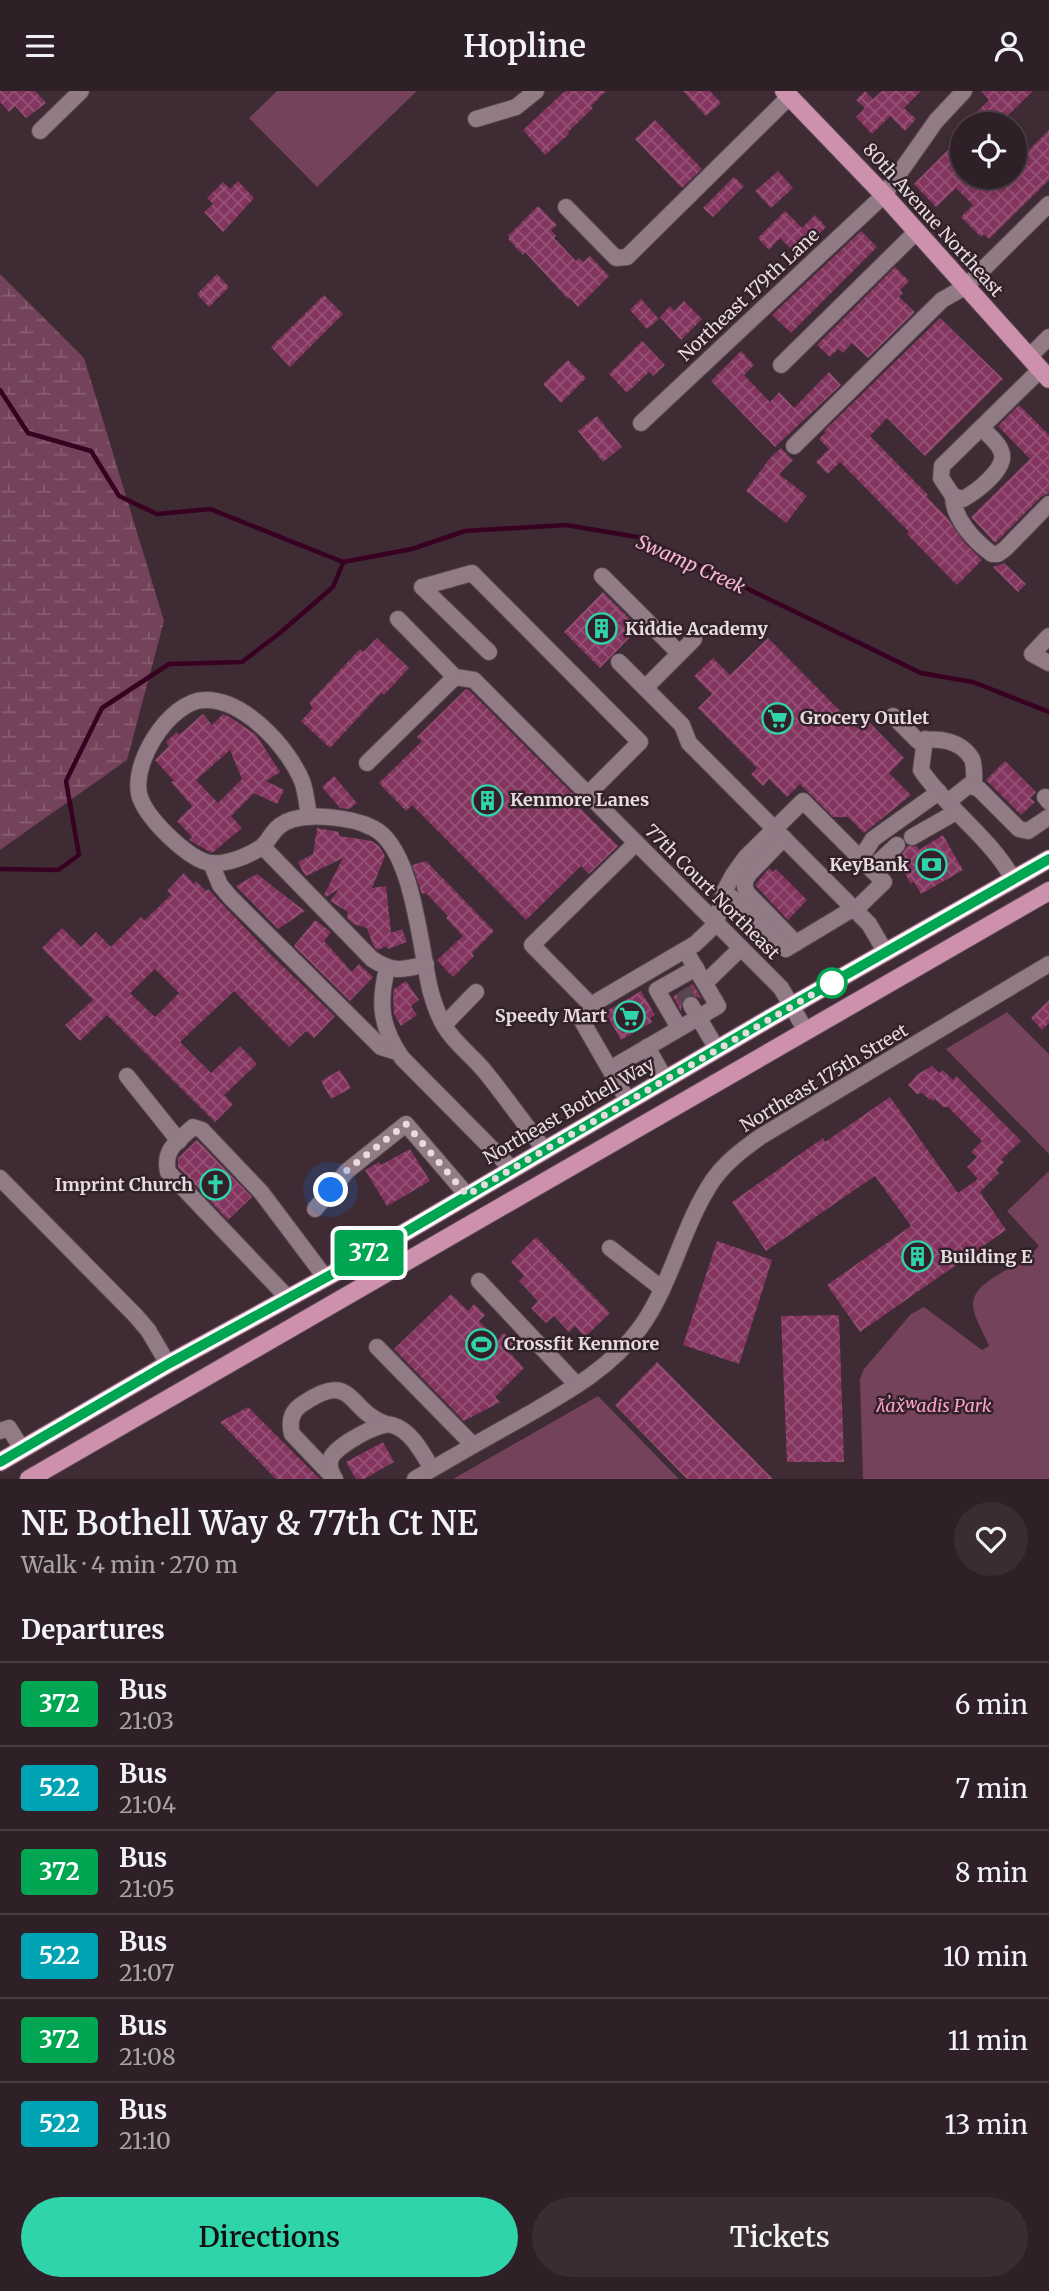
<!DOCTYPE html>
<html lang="en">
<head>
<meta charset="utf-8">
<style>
	:root { --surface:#2e2026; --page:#3a2d32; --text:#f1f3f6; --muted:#a7a3a7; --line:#493e43; --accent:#30d4aa }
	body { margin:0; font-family:Merriweather,serif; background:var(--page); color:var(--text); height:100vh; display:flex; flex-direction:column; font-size:26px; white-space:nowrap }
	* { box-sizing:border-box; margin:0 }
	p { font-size:23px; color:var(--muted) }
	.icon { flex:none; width:38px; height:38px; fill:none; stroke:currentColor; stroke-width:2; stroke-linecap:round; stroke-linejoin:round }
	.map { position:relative; height:1388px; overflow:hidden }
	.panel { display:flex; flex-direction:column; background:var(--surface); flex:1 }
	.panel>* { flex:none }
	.badge { padding:0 14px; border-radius:5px; font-size:24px; line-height:46px }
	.controls { position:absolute; left:950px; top:21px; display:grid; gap:14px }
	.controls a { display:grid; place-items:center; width:77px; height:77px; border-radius:50%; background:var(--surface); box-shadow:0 4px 10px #0003,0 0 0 2px var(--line); font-size:35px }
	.you { position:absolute; width:35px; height:35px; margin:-18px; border:5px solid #fff; border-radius:50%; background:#1a73e8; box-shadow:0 0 0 10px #1a73e833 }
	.map>.badge { position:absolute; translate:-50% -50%; box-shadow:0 0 0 4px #fff }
	h2 { padding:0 21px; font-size:26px; line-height:63px }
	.round { display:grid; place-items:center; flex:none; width:74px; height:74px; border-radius:37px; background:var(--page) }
	.headline { display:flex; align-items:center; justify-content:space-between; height:119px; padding:0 21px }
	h1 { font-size:33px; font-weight:600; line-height:52px }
	.primary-button { display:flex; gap:14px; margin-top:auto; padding:14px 21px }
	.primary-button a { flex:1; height:80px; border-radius:42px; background:var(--accent); color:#111; font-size:28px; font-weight:600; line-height:80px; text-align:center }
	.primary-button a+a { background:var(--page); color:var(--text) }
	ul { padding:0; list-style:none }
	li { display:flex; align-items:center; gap:21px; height:84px; padding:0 21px; border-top:2px solid var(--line) }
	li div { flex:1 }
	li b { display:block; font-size:26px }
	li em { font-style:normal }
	li .badge { min-width:77px; font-weight:700; text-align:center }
	header { display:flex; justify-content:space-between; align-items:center; height:91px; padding:0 21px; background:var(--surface); font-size:32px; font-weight:600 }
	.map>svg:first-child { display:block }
	.wetland { fill:url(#wetland-marsh) }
	.park { fill:#74425a }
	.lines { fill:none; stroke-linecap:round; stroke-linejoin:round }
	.stream { stroke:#380021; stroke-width:4.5 }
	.building { fill:url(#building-cross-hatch); fill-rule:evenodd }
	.minor-tunnel { stroke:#57454d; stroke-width:16; stroke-dasharray:16 8; stroke-linecap:butt }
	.minor-casing { stroke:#57474e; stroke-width:18 }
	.major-casing { stroke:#57474e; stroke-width:20 }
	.minor { stroke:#917b85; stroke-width:16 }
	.major { stroke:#cd90ad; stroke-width:18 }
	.line-casing { stroke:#fff; stroke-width:16 }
	.line { stroke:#00a651; stroke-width:10 }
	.walk { stroke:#e7dbe0; stroke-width:7; stroke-dasharray:0 12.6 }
	.stop-dot { fill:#fff; stroke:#00a651; stroke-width:3.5 }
	.labels { text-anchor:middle; stroke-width:5; stroke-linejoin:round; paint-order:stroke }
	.street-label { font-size:18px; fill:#e7dbe0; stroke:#33212a }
	.poi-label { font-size:18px; font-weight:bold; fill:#e7dbe0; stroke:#33212a; text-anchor:start }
	.park-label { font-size:18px; font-style:italic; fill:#fca1cc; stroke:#33212a }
	.water-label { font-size:19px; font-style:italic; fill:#fcb6d6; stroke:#33212a }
</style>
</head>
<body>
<header><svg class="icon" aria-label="menu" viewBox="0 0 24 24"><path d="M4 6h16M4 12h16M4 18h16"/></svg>Hopline<svg class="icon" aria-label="person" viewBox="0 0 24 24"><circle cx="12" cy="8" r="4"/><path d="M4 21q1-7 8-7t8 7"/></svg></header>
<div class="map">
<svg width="1049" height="1388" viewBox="0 0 1049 1388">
	<defs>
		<pattern id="wetland-marsh" width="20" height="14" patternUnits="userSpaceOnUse" patternTransform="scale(1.75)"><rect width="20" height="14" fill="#74425a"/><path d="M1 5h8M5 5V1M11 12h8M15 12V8" fill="none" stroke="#885d71"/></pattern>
		<pattern id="building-cross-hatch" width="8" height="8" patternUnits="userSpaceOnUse" patternTransform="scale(1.75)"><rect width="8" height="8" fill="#84355f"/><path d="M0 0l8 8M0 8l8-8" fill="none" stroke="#955276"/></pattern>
	</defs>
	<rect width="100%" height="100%" fill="#3e2b33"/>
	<!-- wetland -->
	<path class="wetland" d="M0,183L84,267L164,530L127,669L0,759Z"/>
	<!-- park -->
	<g class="park">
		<path d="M277,0H417L317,96L249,27Z"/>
		<path d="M1007,921L1049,963V1063L946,958Z"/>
		<path d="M1049,1080V1388H863L860,1288L864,1278L911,1223L924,1216L982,1259L989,1255C984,1242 973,1226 973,1213C974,1192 1007,1180 1022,1170C1028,1166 1034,1160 1039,1155L1007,1120Z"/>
		<path d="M598,1305L679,1388H453Z"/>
	</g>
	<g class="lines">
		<!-- stream -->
		<g class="stream">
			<path d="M0,299L28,342L91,360L119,405L157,423L210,418L343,471L412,458L465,440L566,434L643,447L921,582L973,591L1049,621"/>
			<path d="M0,778L58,779L79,764L66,690L102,617L169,573L242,571L281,541L333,496L343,472"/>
		</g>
	</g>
	<!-- building -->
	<g class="building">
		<path d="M0,0H35L46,12L26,27L15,15L9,21L0,11Z"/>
		<path d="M565,0H606L591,15L593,17L568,41L569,43L545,64L523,39Z"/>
		<path d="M683,0H710L721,12L706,25Z"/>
		<path d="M865,0L873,8L882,0H921L904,17L916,28L905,40L890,25L872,43L856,26L865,17L856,9Z"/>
		<path d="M981,0H1033L999,33H964L989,9Z"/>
		<path d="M655,29L702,78L682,97L635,48Z"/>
		<path d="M1049,39V89L989,148L984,143L981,146L961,126L973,114L956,97L936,116L914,93L962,45V86H1015V73Z"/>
		<path d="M778,80L793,97L771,117L755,100Z"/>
		<path d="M734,86L744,95L713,126L703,117Z"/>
		<path d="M238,90L254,107L223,141L204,121L213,113L207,107L223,91L230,98Z"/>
		<path d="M538,115L557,134L551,139L556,145L554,147L576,170L579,167L583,171L590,165L609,185L578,216L570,207L568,208L525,161L523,164L508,148L510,146L508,145Z"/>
		<path d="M785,120L802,137L815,124L826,136L798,165L780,147L769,159L758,147Z"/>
		<path d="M861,140L877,156L791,242L772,224Z"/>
		<path d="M895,176L909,190L900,199L903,202L899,206L915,221L868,267L852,252L843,262L838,258L830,266L817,254Z"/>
		<path d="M217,183L229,196L209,216L197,203Z"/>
		<path d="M324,204L343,223L290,276L271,256Z"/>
		<path d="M641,208L659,228L647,238L630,219Z"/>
		<path d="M684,210L702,228L681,249L660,226L670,215L674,220Z"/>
		<path d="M940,227L1003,288L925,365L887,327L870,345L928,404L926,405L948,428L964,451L982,469L957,494L907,443L909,441L840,371L828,383L816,371L829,358L819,348L826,341L824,340Z"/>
		<path d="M642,250L665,274L653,285L649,281L627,302L609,283Z"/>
		<path d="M741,260L754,274L744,284L770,311L779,301L794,317L829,281L841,294L775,356L711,290Z"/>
		<path d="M568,269L586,287L561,312L543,293Z"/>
		<path d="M1019,314L1049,344V402L1041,406L995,452L971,426L1030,368L998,335Z"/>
		<path d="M597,325L622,356L603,371L578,340Z"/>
		<path d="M781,357L793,369L779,383L807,405L786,432L746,400L770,367Z"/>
		<path d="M1004,472L1026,493L1018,501L993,476Z"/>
		<path d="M603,501L639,537L600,577L564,541Z"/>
		<path d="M377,547L409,577L384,604L381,602L330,657L301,630L313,617L309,612L360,558L363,561Z"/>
		<path d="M768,547L857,637L866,628L904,667L889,682L911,704L864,742L848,726H833L800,693L787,706L769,688L763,695L751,683L757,677L698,617L712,603L694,585L713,567L730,584Z"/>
		<path d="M466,598L469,599L579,709L575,712L618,755L589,783L581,775L526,829L412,714L406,720L379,692L422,650L417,646Z"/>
		<path d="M203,623L212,634L223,623L230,626L256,644L280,681L266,690L284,699L277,713L254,702L231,725L242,737L212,762L189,749L192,746L177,730L192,715L171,691L174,690L155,669L169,655L166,651L177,641L179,644ZM230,659L242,688L218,712L196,689Z"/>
		<path d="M1005,670L1036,701L1030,707L1035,711L1021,724L986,689Z"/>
		<path d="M334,685L357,712L349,718L340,717L322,696Z"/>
		<path d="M317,737L339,741V745L372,750L379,755L385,765L372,797L386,795L391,842L402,838L407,851L388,858L387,855L377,859L373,854L367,837L353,833L347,827L348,821L330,810L340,797L326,806L324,804L343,767L306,785L304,783L298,771L313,763Z"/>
		<path d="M943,744L963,779L921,803L914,791L911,793L905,783L908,781L901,769L905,767L902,763L907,755H917L919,759Z"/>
		<path d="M426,770L494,840L472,862L474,865L453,886L437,869L463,845L446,827L448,825L426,802L422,803L412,774Z"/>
		<path d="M769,777L773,781L776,778L807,809L788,829L755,794Z"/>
		<path d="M184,782L194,793L196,790L206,800L208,798L272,865L335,925L314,947L306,940L289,956L234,900L180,951L211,982L240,955L257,973L224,1004L233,1013L215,1031L107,924L80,950L65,934L93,909L42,857L62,837L81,856L96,841L111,856L141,826L144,830L171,804L167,800ZM155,878L179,902L155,926L130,902Z"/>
		<path d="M257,783L289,808L305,820L278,838L236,795Z"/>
		<path d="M315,829L331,841L324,850L352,881L359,873L373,886L350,910L294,855Z"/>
		<path d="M406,890L419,909L411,915L417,924L401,935L394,923L393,903L394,898Z"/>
		<path d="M693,893L702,908L692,904L685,905L682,909L681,920L673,905Z"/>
		<path d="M641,900L655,924L650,927L652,931L621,949L605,921Z"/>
		<path d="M1049,909V932L1042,939L1031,927Z"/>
		<path d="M932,975L939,982L943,979L953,989L956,985L1021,1050L1001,1069L1004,1071L996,1079L999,1082L980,1101L1006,1139L860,1241L827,1194L911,1135L875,1085L766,1160L732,1111L823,1047L825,1051L890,1006L958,1102L978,1088L967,1076L977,1066L971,1061L982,1050L948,1016H943L935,1008L934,1010L931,1008L930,1009L922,1002L917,1003L908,994L918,983Z"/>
		<path d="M340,979L351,997L331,1008L321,990Z"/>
		<path d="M197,1049L252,1106L228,1129L178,1076V1067Z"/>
		<path d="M410,1058L430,1090L387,1115L365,1079L379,1071L381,1074Z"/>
		<path d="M536,1146L610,1222L585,1246L575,1235L569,1241L554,1225L546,1232L531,1217L538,1210L519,1190L524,1185L511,1171Z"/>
		<path d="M717,1150L772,1169L739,1273L683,1254Z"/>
		<path d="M451,1203L468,1220L474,1213L485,1224L479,1230L497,1249L504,1242L515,1253L508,1260L524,1277L495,1306L500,1311L464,1330L394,1258Z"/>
		<path d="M839,1224L844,1371H787L781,1225Z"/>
		<path d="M657,1271L757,1372L773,1388H687L615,1314Z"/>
		<path d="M248,1316L320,1388H276L220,1331Z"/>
		<path d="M383,1351L394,1371L364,1388H356L346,1371Z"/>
	</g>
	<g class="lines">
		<!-- minor-tunnel -->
		<path class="minor-tunnel" d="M683,899L691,914"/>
		<defs>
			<g id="minor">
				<path d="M476,28L516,16L536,0"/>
				<path d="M40,40L81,0"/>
				<path d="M566,116L616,167L627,166L789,6"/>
				<path d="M1029,266L1049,246"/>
				<path d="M781,274L916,141"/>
				<path d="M641,332L884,104L936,30L964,0"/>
				<path d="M981,337C989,344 1000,353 1002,363C1005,379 976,401 963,408L953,405L941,387L942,375L1040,279"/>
				<path d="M794,355L942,209L965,196L1049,113"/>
				<path d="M953,405C953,427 974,450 992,463H998L1005,458L1049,413"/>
				<path d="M602,485L679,562"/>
				<path d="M398,528L455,586L474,589L781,897L806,940"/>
				<path d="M1049,545L1032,563L1049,572"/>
				<path d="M489,561L422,496L472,482L640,651L588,703"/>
				<path d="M619,571L682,634L689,652L869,833L886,862"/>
				<path d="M645,597L694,548"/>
				<path d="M893,625L918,650C937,646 961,649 972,668C975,675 974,688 974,696"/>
				<path d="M925,648L921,679C948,719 990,746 1013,788"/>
				<path d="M367,672L455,586"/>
				<path d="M1045,706L1049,711"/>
				<path d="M949,710L969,694L979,698L1019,738L1028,740L1049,726"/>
				<path d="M309,726C307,714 306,700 302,690C288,656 244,608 205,609C169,609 127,677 141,709C150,730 188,768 210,772C226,774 248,765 260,757C270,751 271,738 286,731C307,721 352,726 373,737C414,757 420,860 431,902C434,912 439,927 445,936C456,954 475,967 487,983C507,1008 525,1034 545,1059"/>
				<path d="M912,746L956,721"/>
				<path d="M784,747L750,782C744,789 743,795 748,803L796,852"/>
				<path d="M263,756L372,868C393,882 402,879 426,873"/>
				<path d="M861,767L873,748L939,701"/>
				<path d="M211,772L220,794L231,807L381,956L397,961"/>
				<path d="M871,778L897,754"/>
				<path d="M724,801L744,816L786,858L854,817"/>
				<path d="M387,878C378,913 381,937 402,967L512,1078"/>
				<path d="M705,892L741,857"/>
				<path d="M591,914L532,854L636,752"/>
				<path d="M691,914L717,958"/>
				<path d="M444,934L476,901"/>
				<path d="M679,937L657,899L696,877"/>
				<path d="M647,956L665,988"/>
				<path d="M610,978L718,915L685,859"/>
				<path d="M127,985L179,1050"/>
				<path d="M628,1010L582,930L591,914L695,853L716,833L724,801L733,784L746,766L803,710L884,791L855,819"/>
				<path d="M0,1087L135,1224L148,1239L168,1273"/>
				<path d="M315,1118L347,1080L406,1033L467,1104"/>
				<path d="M610,1157L661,1197"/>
				<path d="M479,1190L577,1294"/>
				<path d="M288,1207L168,1081C163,1058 177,1051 193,1036L202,1039L261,1101L325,1186"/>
				<path d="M377,1256L473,1354"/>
				<path d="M0,1340L9,1337L22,1358"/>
				<path d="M333,1386L292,1343C289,1331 291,1321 301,1314C354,1277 346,1319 386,1333"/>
				<path d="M335,1388C331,1382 328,1375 331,1367C336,1355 380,1330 392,1334C411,1339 423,1363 432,1378"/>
				<path d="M415,1388C451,1367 486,1347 522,1327C565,1302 609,1279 640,1237C672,1193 682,1135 713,1089C726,1071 742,1059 760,1046L1049,873"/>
			</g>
			<g id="major">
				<path d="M784,0L884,104L1049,288"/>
				<path d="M0,1371L168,1273L356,1170L770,927L1049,768"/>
				<path d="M29,1388L1049,800"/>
			</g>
		</defs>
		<!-- minor casing -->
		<use href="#minor" class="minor-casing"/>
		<!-- major casing -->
		<use href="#major" class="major-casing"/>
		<!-- minor -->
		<use href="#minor" class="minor"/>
		<!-- major -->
		<use href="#major" class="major"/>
	</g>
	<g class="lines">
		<defs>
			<path id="line" d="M0,1371L168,1273L356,1170L770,927L1049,768"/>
		</defs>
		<!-- line casing -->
		<use href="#line" class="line-casing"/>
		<!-- line -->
		<use href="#line" class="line"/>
		<!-- walk -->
		<path class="walk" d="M331,1099L346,1080L406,1033L467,1104L832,892"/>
	</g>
	<!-- icons -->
	<defs>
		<symbol id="building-ring" viewBox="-11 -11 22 22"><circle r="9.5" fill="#33212a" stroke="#30d4aa" stroke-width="1.5"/><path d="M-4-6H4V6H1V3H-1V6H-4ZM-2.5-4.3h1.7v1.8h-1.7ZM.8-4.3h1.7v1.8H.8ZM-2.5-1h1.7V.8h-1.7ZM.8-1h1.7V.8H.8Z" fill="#30d4aa"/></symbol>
		<symbol id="supermarket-ring" viewBox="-11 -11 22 22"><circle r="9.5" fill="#33212a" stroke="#30d4aa" stroke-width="1.5"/><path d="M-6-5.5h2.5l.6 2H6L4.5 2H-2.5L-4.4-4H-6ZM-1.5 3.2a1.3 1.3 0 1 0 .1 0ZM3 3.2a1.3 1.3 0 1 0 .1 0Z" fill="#30d4aa"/></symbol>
		<symbol id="bank-ring" viewBox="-11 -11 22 22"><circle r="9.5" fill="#33212a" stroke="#30d4aa" stroke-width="1.5"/><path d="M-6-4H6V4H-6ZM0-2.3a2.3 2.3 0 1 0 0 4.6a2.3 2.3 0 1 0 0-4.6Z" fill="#30d4aa"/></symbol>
		<symbol id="church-ring" viewBox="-11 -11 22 22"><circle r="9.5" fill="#33212a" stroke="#30d4aa" stroke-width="1.5"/><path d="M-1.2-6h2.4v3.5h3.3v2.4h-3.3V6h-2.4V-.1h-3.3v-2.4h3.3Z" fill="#30d4aa"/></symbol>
		<symbol id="stadium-ring" viewBox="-11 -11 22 22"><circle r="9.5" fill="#33212a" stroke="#30d4aa" stroke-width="1.5"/><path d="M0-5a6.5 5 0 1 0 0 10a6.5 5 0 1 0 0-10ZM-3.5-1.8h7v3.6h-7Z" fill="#30d4aa"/></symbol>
	</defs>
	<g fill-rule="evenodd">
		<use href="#building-ring" x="584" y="520" width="35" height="35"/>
		<use href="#supermarket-ring" x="760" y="610" width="35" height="35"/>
		<use href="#building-ring" x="470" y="692" width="35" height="35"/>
		<use href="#bank-ring" x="914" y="756" width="35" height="35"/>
		<use href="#supermarket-ring" x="612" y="908" width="35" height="35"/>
		<use href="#church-ring" x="198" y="1076" width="35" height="35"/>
		<use href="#building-ring" x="900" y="1148" width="35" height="35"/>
		<use href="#stadium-ring" x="464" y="1236" width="35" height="35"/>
	</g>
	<!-- markers -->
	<circle class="stop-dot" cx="832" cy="892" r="14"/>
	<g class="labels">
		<!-- street labels -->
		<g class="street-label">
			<text transform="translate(933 129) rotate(48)" y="6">80th Avenue Northeast</text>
			<text transform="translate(749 204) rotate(-43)" y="6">Northeast 179th Lane</text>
			<text transform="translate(712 801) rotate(45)" y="6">77th Court Northeast</text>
			<text transform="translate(824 987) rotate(-31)" y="6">Northeast 175th Street</text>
			<text transform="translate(569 1020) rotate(-30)" y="6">Northeast Bothell Way</text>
		</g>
		<!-- poi labels -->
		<g class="poi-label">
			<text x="625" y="544">Kiddie Academy</text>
			<text x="800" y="633">Grocery Outlet</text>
			<text x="510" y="715">Kenmore Lanes</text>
			<text x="909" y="780" text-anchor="end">KeyBank</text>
			<text x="607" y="931" text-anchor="end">Speedy Mart</text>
			<text x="193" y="1100" text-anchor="end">Imprint Church</text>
			<text x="940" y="1172">Building E</text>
			<text x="504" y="1259">Crossfit Kenmore</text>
		</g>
		<!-- park labels -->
		<g class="park-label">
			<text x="934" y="1321">ƛ̕ax̌ʷadis Park</text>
		</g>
		<!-- water labels -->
		<g class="water-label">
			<text transform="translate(691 473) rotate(24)" y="7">Swamp Creek</text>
		</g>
	</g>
</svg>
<div class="controls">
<a><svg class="icon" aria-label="locate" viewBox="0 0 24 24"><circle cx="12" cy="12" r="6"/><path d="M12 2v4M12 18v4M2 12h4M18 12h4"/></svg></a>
</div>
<div class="you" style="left:331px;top:1099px"></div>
<b class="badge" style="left:369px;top:1162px;background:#00a651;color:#fff">372</b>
</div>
<section class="panel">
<div class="headline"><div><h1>NE Bothell Way &amp; 77th Ct NE</h1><p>Walk · 4 min · 270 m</p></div><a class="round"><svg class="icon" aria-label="heart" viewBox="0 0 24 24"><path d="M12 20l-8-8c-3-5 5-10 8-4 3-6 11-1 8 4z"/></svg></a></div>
<h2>Departures</h2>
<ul>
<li><span class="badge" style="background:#00a651;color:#fff">372</span><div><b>Bus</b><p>21:03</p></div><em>6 min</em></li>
<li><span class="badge" style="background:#00a3b4;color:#fff">522</span><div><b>Bus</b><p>21:04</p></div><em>7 min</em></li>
<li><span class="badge" style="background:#00a651;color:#fff">372</span><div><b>Bus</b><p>21:05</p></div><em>8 min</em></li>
<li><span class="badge" style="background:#00a3b4;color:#fff">522</span><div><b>Bus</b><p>21:07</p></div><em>10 min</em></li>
<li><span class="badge" style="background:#00a651;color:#fff">372</span><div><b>Bus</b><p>21:08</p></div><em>11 min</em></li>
<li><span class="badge" style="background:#00a3b4;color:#fff">522</span><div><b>Bus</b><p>21:10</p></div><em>13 min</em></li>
</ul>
<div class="primary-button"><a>Directions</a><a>Tickets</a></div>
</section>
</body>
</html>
